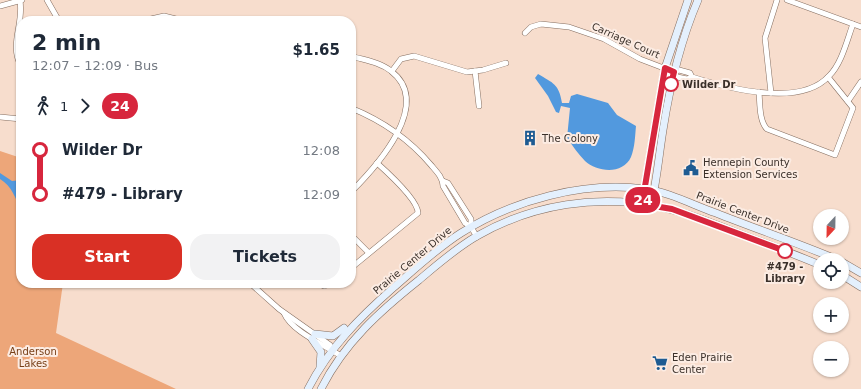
<!DOCTYPE html>
<html lang="en">
<head>
<meta charset="utf-8">
<style>
	:root { --surface:#fff; --page:#f2f2f3; --text:#1f2937; --muted:#747a83; --accent:#d93025 }
	body { margin:0; font-family:"DejaVu Sans",sans-serif; background:var(--page); color:var(--text); height:100vh; display:flex; flex-direction:column; font-size:15px; white-space:nowrap }
	* { box-sizing:border-box; margin:0 }
	p { font-size:13px; color:var(--muted) }
	.icon { flex:none; width:22px; height:22px; fill:none; stroke:currentColor; stroke-width:2; stroke-linecap:round; stroke-linejoin:round }
	.map { position:relative; flex:1; overflow:hidden }
	.details { position:absolute; left:16px; top:16px; width:340px; height:272px; display:flex; flex-direction:column; background:var(--surface); border-radius:16px; box-shadow:0 1px 3px #0004 }
	.details>* { flex:none }
	.badge { padding:0 8px; border-radius:13px; font-size:14px; line-height:26px }
	.needle { width:26px; rotate:202deg }
	.controls { position:absolute; left:813px; top:209px; display:grid; gap:8px }
	.controls a { display:grid; place-items:center; width:36px; height:36px; border-radius:50%; background:var(--surface); box-shadow:0 1px 3px #0004; font-size:20px }
	.map>.badge { position:absolute; translate:-50% -50%; box-shadow:0 0 0 2px #fff }
	.legs { display:flex; align-items:center; gap:6px; height:44px; padding:0 16px; font-size:13px }
	.legs p { margin-inline-start:auto }
	.head { display:flex; align-items:center; justify-content:space-between; height:68px; padding:0 16px }
	h1 { font-size:22px; font-weight:600; line-height:30px }
	.cta { display:flex; gap:8px; margin-top:auto; padding:8px 16px }
	.cta a { flex:1; height:46px; border-radius:16px; background:var(--accent); color:#fff; font-size:16px; font-weight:600; line-height:46px; text-align:center }
	.cta a+a { background:var(--page); color:var(--text) }
	ul { padding:0 16px; list-style:none }
	li { display:flex; align-items:center; gap:14px; height:44px; font-size:15px }
	li i { display:grid; place-items:center; width:6px; height:100%; margin:0 5px; background:currentColor }
	li i::after { content:''; width:10px; height:10px; margin:-5px; border:3px solid; border-radius:50%; background:var(--surface) }
	li p { margin-inline-start:auto }
	li:first-child i { background:linear-gradient(#0000 50%,currentColor 0) }
	li:last-child i { background:linear-gradient(currentColor 50%,#0000 0) }
	.map>svg:first-child { display:block }
	.green { fill:#eda679 }
	.water { fill:#5299de }
	.lines { fill:none; stroke-linecap:round; stroke-linejoin:round }
	.street-casing { stroke:#856e60; stroke-width:6 }
	.secondary-casing { stroke:#856e60; stroke-width:8 }
	.street { stroke:#fff; stroke-width:5 }
	.secondary { stroke:#e4f0fd; stroke-width:7 }
	.line-1-casing { stroke:#fff; stroke-width:9 }
	.line-1 { stroke:#d7263d; stroke-width:6 }
	.stop-1-dot { fill:#fff; stroke:#d7263d; stroke-width:2 }
	.labels { text-anchor:middle; stroke-width:4; stroke-linejoin:round; paint-order:stroke }
	.street-label { font-size:10px; fill:#3a302a; stroke:#fcece3 }
	.stop-label { font-size:10px; font-weight:bold; fill:#3a302a; stroke:#fcece3; text-anchor:start }
	.poi-label { font-size:10px; fill:#3a302a; stroke:#fcece3; text-anchor:start }
	.park-label { font-size:10px; fill:#773f17; stroke:#fcece3 }
</style>
</head>
<body>
<div class="map">
<svg width="861" height="389" viewBox="0 0 861 389">
	<rect width="100%" height="100%" fill="#f7ddcd"/>
	<!-- green -->
	<path class="green" d="M0,151L21,158V283H63L56,333L176,389H0Z"/>
	<!-- water -->
	<g class="water">
		<path d="M538,74C553,83 559,84 562,103H569L571,96L577,94L608,103L617,115L636,126C635,136 635,147 631,157C623,175 597,172 585,161C578,154 573,146 567,138L570,108L561,106L559,113L556,112L548,96L535,78Z"/>
		<path d="M0,173L12,181L21,180V211C16,199 12,186 0,179Z"/>
	</g>
	<g class="lines">
		<defs>
			<g id="street">
				<path d="M47,0L59,21"/>
				<path d="M787,0L861,27"/>
				<path d="M20,1C24,24 9,44 21,66"/>
				<path d="M0,6L22,0"/>
				<path d="M142,21L164,16L184,21"/>
				<path d="M234,21L253,19L266,21"/>
				<path d="M525,33L531,27L541,24L569,27L604,39L640,59L674,72L677,77L687,79L692,77"/>
				<path d="M351,56C364,60 380,62 391,71C434,104 376,167 351,192"/>
				<path d="M392,71L401,59L414,56L467,72L483,70L506,63"/>
				<path d="M475,71L479,106"/>
				<path d="M674,72L679,70L690,73L692,77C727,88 800,108 829,76C842,63 847,40 853,24"/>
				<path d="M759,92C760,103 759,121 767,129L835,155L853,108L828,77"/>
				<path d="M771,93L765,38L777,0"/>
				<path d="M848,101L861,82"/>
				<path d="M351,108C383,121 409,139 431,165C437,172 443,178 443,186L465,223L471,227L477,237"/>
				<path d="M0,117L21,119"/>
				<path d="M443,181L448,183L471,219V227"/>
				<path d="M351,235L369,253"/>
				<path d="M351,268L418,213C418,200 387,172 377,163"/>
				<path d="M250,283L279,309L330,345L332,350"/>
				<path d="M317,283L324,286L334,283"/>
				<path d="M284,313C292,332 325,345 341,356"/>
			</g>
			<g id="secondary">
				<path d="M642,204L665,68L688,0"/>
				<path d="M651,205C657,180 659,155 663,130C670,85 680,42 698,0"/>
				<path d="M842,262L861,273"/>
				<path d="M842,275L861,287"/>
				<path d="M315,334L333,336L344,328"/>
				<path d="M312,339L321,352L320,366"/>
				<path d="M308,389C329,348 359,318 393,288C415,269 437,248 461,233C513,200 584,181 645,189C669,192 693,205 716,213C756,229 798,243 838,260"/>
				<path d="M321,389C344,343 380,311 419,280C438,264 456,248 477,236C533,204 598,194 661,207C686,212 711,223 735,232C764,243 792,253 820,265"/>
			</g>
		</defs>
		<!-- street casing -->
		<use href="#street" class="street-casing"/>
		<!-- secondary casing -->
		<use href="#secondary" class="secondary-casing"/>
		<!-- street -->
		<use href="#street" class="street"/>
		<!-- secondary -->
		<use href="#secondary" class="secondary"/>
	</g>
	<g class="lines">
		<defs>
			<path id="line-1" d="M671,84L674,72L665,68L642,204L672,209L785,251"/>
		</defs>
		<!-- line-1 casing -->
		<use href="#line-1" class="line-1-casing"/>
		<!-- line-1 -->
		<use href="#line-1" class="line-1"/>
	</g>
	<!-- icons -->
	<defs>
		<symbol id="building-bare" viewBox="-9 -9 18 18"><path d="M-4-6H4V6H1V3H-1V6H-4ZM-2.5-4.3h1.7v1.8h-1.7ZM.8-4.3h1.7v1.8H.8ZM-2.5-1h1.7V.8h-1.7ZM.8-1h1.7V.8H.8Z" fill="#1e5b92" stroke="#fcece3" stroke-width="2.5" paint-order="stroke"/></symbol>
		<symbol id="civic-bare" viewBox="-9 -9 18 18"><path d="M-.6-6.5H3V-4.5H.6V-3L4-1V1h2V6H-6V1h2V-1L-.6-3ZM-1.2 2.5V6h2.4V2.5Z" fill="#1e5b92" stroke="#fcece3" stroke-width="2.5" paint-order="stroke"/></symbol>
		<symbol id="supermarket-bare" viewBox="-9 -9 18 18"><path d="M-6-5.5h2.5l.6 2H6L4.5 2H-2.5L-4.4-4H-6ZM-1.5 3.2a1.3 1.3 0 1 0 .1 0ZM3 3.2a1.3 1.3 0 1 0 .1 0Z" fill="#1e5b92" stroke="#fcece3" stroke-width="2.5" paint-order="stroke"/></symbol>
	</defs>
	<g fill-rule="evenodd">
		<use href="#building-bare" x="519" y="127" width="22" height="22"/>
		<use href="#civic-bare" x="680" y="157" width="22" height="22"/>
		<use href="#supermarket-bare" x="649" y="352" width="22" height="22"/>
	</g>
	<!-- markers -->
	<g class="stop-1-dot">
		<circle cx="671" cy="84" r="7"/>
		<circle cx="785" cy="251" r="7"/>
	</g>
	<g class="labels">
		<!-- street labels -->
		<g class="street-label">
			<text transform="translate(626 40) rotate(24)" y="4">Carriage Court</text>
			<text transform="translate(743 212) rotate(21)" y="4">Prairie Center Drive</text>
			<text transform="translate(412 260) rotate(-40)" y="4">Prairie Center Drive</text>
		</g>
		<!-- stop labels -->
		<g class="stop-label">
			<text x="682" y="88">Wilder Dr</text>
			<text x="785" y="270" text-anchor="middle">#479 -<tspan x="785" dy="12">Library</tspan></text>
		</g>
		<!-- poi labels -->
		<g class="poi-label">
			<text x="542" y="142">The Colony</text>
			<text x="703" y="166">Hennepin County<tspan x="703" dy="12">Extension Services</tspan></text>
			<text x="672" y="361">Eden Prairie<tspan x="672" dy="12">Center</tspan></text>
		</g>
		<!-- park labels -->
		<g class="park-label">
			<text x="33" y="355">Anderson<tspan x="33" dy="12">Lakes</tspan></text>
		</g>
	</g>
</svg>
<div class="controls">
<a><svg class="needle" viewBox="-14 -14 28 28"><path d="M0-13l5 13h-10z" fill="#e53935"/><path d="M0 13l5-13h-10z" fill="#747a83"/></svg></a>
<a><svg class="icon" aria-label="locate" viewBox="0 0 24 24"><circle cx="12" cy="12" r="6"/><path d="M12 2v4M12 18v4M2 12h4M18 12h4"/></svg></a>
<a>+</a>
<a>−</a>
</div>
<b class="badge" style="left:643px;top:200px;background:#d7263d;color:#fff">24</b>
<section class="details">
<div class="head"><div><h1>2 min</h1><p>12:07 – 12:09 · Bus</p></div><b>$1.65</b></div>
<div class="legs"><svg class="icon" aria-label="walk" viewBox="0 0 24 24"><circle cx="13" cy="4" r="2"/><path d="M13 8l-2 6 4 7M11 14l-3 7M7 12l3-4h3l4 4"/></svg>1<svg class="icon" aria-label="forward" viewBox="0 0 24 24"><path d="M9 5l7 7-7 7"/></svg><b class="badge" style="background:#d7263d;color:#fff">24</b></div>
<ul>
<li><i style="color:#d7263d"></i><b>Wilder Dr</b><p>12:08</p></li>
<li><i style="color:#d7263d"></i><b>#479 - Library</b><p>12:09</p></li>
</ul>
<div class="cta"><a>Start</a><a>Tickets</a></div>
</section>
</div>
</body>
</html>
